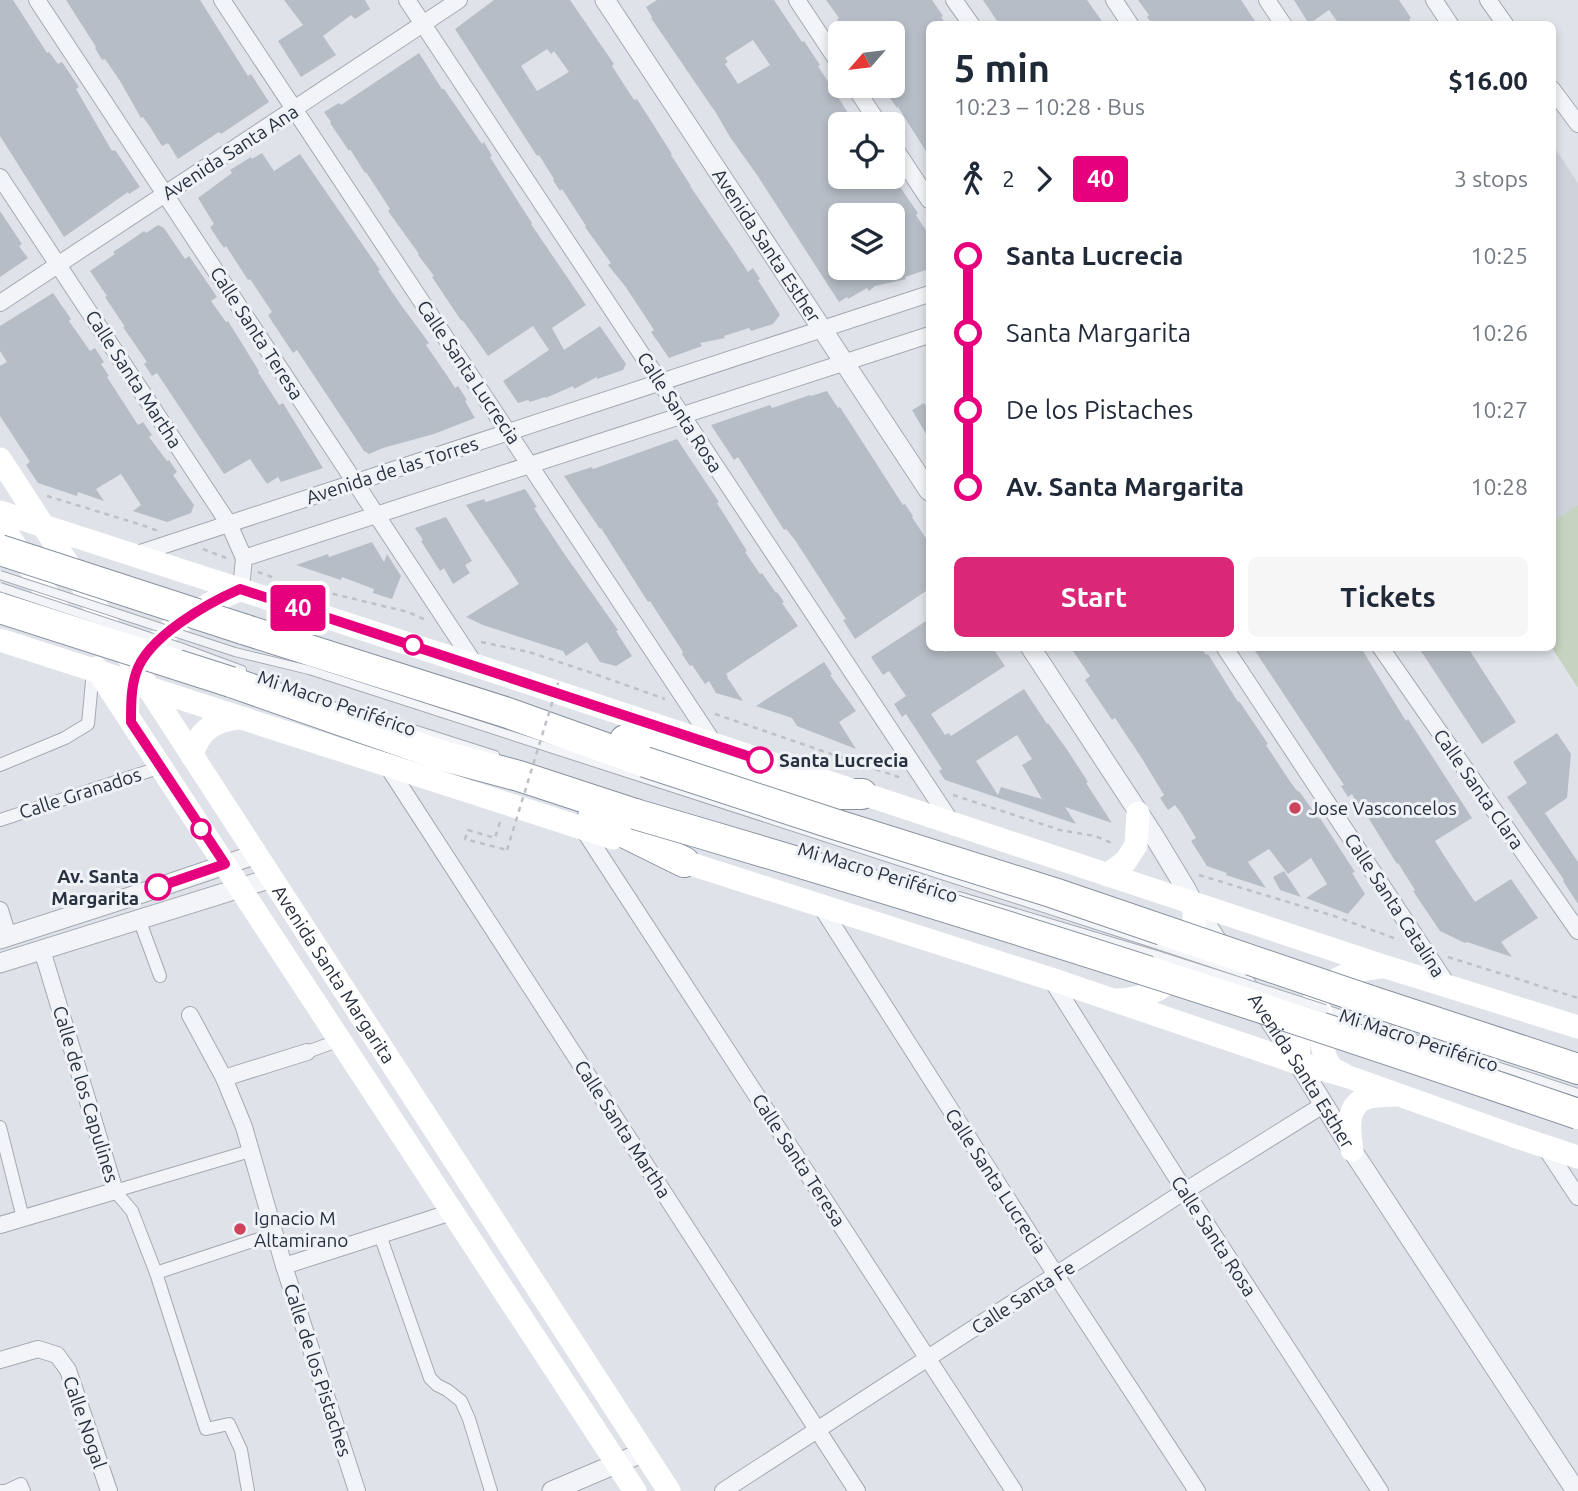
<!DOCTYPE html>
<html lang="en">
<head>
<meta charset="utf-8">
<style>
	:root { --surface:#fff; --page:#f6f6f7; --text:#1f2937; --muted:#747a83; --accent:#db2777 }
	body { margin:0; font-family:Ubuntu,sans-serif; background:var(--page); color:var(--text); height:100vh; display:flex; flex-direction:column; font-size:26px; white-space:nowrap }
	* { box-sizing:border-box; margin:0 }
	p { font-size:23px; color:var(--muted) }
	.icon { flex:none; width:38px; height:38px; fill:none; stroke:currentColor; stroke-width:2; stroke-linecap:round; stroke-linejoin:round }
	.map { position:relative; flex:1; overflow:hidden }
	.drawer { position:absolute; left:926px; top:21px; width:630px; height:630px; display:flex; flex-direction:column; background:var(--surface); border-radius:10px; box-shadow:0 4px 10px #0003 }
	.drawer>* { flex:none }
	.badge { padding:0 14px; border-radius:5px; font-size:24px; line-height:46px }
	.needle { width:46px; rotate:242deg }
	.tools { position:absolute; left:828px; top:21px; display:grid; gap:14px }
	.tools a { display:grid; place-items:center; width:77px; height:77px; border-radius:10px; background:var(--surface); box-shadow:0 4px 10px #0003; font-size:35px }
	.map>.badge { position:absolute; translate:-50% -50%; box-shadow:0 0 0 4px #fff }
	.legs { display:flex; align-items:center; gap:10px; height:77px; padding:0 28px; font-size:23px }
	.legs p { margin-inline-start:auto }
	.summary { display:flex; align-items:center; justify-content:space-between; height:119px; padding:0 28px }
	h1 { font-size:38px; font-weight:700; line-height:52px }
	.action { display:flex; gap:14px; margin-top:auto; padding:14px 28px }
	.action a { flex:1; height:80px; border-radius:10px; background:var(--accent); color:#fff; font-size:28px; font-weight:700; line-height:80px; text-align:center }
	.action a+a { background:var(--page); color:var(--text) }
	ul { padding:0 28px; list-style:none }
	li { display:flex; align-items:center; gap:24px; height:77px; font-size:26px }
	li i { display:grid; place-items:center; width:10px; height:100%; margin:0 9px; background:currentColor }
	li i::after { content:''; width:18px; height:18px; margin:-9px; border:5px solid; border-radius:50%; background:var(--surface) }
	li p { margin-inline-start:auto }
	li:first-child i { background:linear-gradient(#0000 50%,currentColor 0) }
	li:last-child i { background:linear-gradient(currentColor 50%,#0000 0) }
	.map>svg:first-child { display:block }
	.built { fill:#cdd2db }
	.green { fill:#c6d3c0 }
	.building { fill:#b7bdc6; fill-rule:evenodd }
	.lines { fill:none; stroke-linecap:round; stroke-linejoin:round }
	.service-casing { stroke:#a4aab3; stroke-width:10 }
	.pedestrian-casing { stroke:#a4aab3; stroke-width:14 }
	.minor-casing { stroke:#a4aab3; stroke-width:18 }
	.tertiary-casing { stroke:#a4aab3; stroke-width:21 }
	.motorway-casing { stroke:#87919f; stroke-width:32 }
	.path { stroke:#bdc1c7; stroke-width:2.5; stroke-dasharray:5 5; stroke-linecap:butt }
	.service { stroke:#f2f4f7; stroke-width:8 }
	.pedestrian { stroke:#f2f4f7; stroke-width:12 }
	.minor { stroke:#f2f4f7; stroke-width:16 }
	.tertiary { stroke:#f2f4f7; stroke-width:19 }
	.secondary { stroke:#fff; stroke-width:23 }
	.motorway { stroke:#fff; stroke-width:30 }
	.service-bridge-casing { stroke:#a4aab3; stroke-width:10; stroke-linecap:butt }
	.motorway-bridge-casing { stroke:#87919f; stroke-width:32; stroke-linecap:butt }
	.path-bridge { stroke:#bdc1c7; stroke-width:2.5; stroke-dasharray:5 5; stroke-linecap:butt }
	.service-bridge { stroke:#f2f4f7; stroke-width:8 }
	.motorway-bridge { stroke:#fff; stroke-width:30 }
	.line-1-casing { stroke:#fff; stroke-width:16 }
	.line-1 { stroke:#e6007e; stroke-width:10 }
	.stop-1-dot { fill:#fff; stroke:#e6007e; stroke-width:3.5 }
	.poi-dot { fill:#cf435c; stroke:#eff2f6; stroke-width:2.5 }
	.labels { text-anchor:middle; stroke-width:6; stroke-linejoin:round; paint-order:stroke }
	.street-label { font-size:19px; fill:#283140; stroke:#eff2f6 }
	.stop-label { font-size:19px; font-weight:bold; fill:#283140; stroke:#eff2f6; text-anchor:start }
	.poi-label { font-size:19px; fill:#283140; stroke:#eff2f6; text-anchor:start }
</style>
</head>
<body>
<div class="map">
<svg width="1578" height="1491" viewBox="0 0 1578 1491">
	<rect width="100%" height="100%" fill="#dfe3e9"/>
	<!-- built -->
	<path class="built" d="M1552,144L1578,183V505L1552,522Z"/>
	<!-- green -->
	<path class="green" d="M1578,505V688L1552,648V522Z"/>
	<!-- building -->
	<g class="building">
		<path d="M0,0H13L47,53L49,52L58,64L62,62L79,87L76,89L112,151L115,150L140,187L129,194L128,192L64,237L0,136Z"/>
		<path d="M66,0H200L248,76L251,74L269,102L221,134L219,132L178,159L168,143L162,146L150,127L143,117L141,118L120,81L105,59L102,60L95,48L96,47Z"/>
		<path d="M284,0H365L370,9L355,19L351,15L323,36L336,55L301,77L278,41L303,25Z"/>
		<path d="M494,0H570L614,64L612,66L634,100L637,99L672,154L671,155L691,186H690L733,249L748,272L753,268L760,279L758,280L780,315L773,324L751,331L749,328L724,336L725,338L700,343L702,346L669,358L651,332L654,330L625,286L608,265L611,263L585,227L586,226L562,189L560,191L553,180L554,179L539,155L537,156L455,29ZM547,49L551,54L554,51L569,72L537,91L521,66Z"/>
		<path d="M657,0H774L802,42L804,41L820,65L818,66L855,124H840V177H893L918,213L916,215L929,235V269L905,277L906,279L875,286L869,291L867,288L848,299L847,297L839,302L757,175L730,137L716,113L651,18L652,17L646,7ZM753,40L770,65L738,84L725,64L728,62L725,58ZM840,215H892V268H840Z"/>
		<path d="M826,0H932L943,16L941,17L946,24H929V156L898,107L897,108L882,86H892V33H846L837,20L839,18Z"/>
		<path d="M983,0H1087L1104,24H999Z"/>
		<path d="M1138,0H1241L1257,24H1152L1147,17L1149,15Z"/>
		<path d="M1294,0H1399L1411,18L1409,19L1412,24H1339L1329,10L1309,24Z"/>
		<path d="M419,53L442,89H444L482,144L484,142L492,156L490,157L519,203L532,223L531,224L586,305L552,328L564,350L600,326L626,364L623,370L597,379V377L574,389L573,386L546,398L545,397L530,402L528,400L518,403L503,381L549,350L533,326L488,356L464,322L460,319L432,277L434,276L418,255L419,254L388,211L390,209L366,172L365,173L350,149L349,151L330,123L331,122L324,112L339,103L341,105Z"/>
		<path d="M262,153L274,171L300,154L380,270L378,271L401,305L429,343L426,345L448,377L455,388L458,386L467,400L465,401L475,418L434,434L383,448L369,454L364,451L297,350L293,353L273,323L268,315L272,312L250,279L248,280L226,246L224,248L217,238L210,227L214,224L198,198L232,173L230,170L251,157L252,159Z"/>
		<path d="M0,211L22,244L19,246L28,258L0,277Z"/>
		<path d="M158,225L164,228L185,259L189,256L209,285L217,297L211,301L226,322L228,321L259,371L258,372L279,405L283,403L323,468L281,482L278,477L267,484L250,459L224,474L157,373L152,376L144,364L147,362L123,327H125L105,297L107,296L90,271L115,254L113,252L134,238L144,231L146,233Z"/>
		<path d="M53,293L71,319L69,321L90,351L95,348L104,362L101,364L109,376L107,377L138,425L143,422L152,435L149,437L167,461L169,460L177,472L173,475L194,505L191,513L167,522L133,511L141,505L121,474L96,489L104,501L78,492L77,496L38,483L26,465L30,462L0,416V366L7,362L0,351V326Z"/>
		<path d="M827,391L838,408L840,407L903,505L905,504L913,516L912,517L929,543V589L855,639L843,620L846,619L795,540L786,529L784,530L738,457L734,460L711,425L770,405L772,408L810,395L811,396Z"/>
		<path d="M924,403L929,411V439L912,410Z"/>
		<path d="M677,439L719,502L717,503L747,551L745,552L760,574L762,573L776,593L777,592L784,602L782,603L798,626L726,674L728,677H727L743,701L716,693L709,681L705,684L692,665L690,666L682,654L683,652L657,612L650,601L648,602L601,528L600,529L564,476L592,467L593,469Z"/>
		<path d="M525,489L537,507L534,508L563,552L618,630L616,631L632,656L616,666L600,662L587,642L566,656L563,651L483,625L466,617L519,584L466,505L484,499L486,502Z"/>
		<path d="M446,517L472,561L465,565L470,573L453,584L444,568L440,571L421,541L423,540L415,528Z"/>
		<path d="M372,542L384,562L387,554L401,576L392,599L373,593L374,589L342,577L341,580L296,565L328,554L329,557Z"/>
		<path d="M929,619V648H942L945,652L953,648H993L1005,666L931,714L945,735L949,733L951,736L1024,689L1047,724L1048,723L1068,751L1088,782L1086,783L1112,823L1065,807L1076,824L945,780L939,771L942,769L906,714L902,717L894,704L906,696L889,671L883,675L871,657ZM1017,735L1032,759L1022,765L1042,799L1001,787L998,795L976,761Z"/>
		<path d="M1071,648H1201L1206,655L1208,654L1238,702L1239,701L1268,744L1266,745L1289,780L1298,792L1299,791L1319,819L1320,818L1355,872L1352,873L1365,894L1348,914L1306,898L1327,884L1311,858L1288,874L1269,849L1248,862L1266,888L1226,875L1227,873L1207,866L1191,841L1196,838L1181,813L1175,805L1168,810L1160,798L1164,795L1141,757L1115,718L1112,720L1085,680L1090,676Z"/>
		<path d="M1253,648H1361L1406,721L1408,719L1472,818L1435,841L1443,854L1475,902L1511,879L1538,918L1501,942L1512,957L1467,942L1465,943L1440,931L1413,891L1415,890L1398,863L1397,864L1359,803L1358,804L1352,794L1348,797L1341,786L1344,785Z"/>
		<path d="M1419,648H1468L1516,722L1482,744Z"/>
		<path d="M824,662L832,674L830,675L856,711L839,722L856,749L797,726L792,718L756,706Z"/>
		<path d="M1557,733L1571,754L1567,798L1545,813L1578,862V904L1563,881L1564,880L1507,797L1527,783L1513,762Z"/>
		<path d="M1284,871L1301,897L1280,890L1273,877Z"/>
	</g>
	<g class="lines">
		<defs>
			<g id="service">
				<path d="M180,647L242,670"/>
				<path d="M235,652L309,670L1161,946"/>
				<path d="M360,712L495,755"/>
				<path d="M959,896L1157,955"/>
				<path d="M1325,1009L1578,1093"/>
			</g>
			<g id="pedestrian">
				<path d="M0,765L65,738L88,724L93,670"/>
				<path d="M0,820L161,767"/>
				<path d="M139,919L160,976"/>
				<path d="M307,1052L340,1040"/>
				<path d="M0,1127L23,1218"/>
				<path d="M380,1235L430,1378L437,1385L447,1390L461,1401L469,1419L491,1491"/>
				<path d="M156,1273L274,1234"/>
				<path d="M0,1491H6L21,1484L24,1491"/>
				<path d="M248,1491L241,1450L229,1424L206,1429L156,1273L132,1211L115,1191L250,1151"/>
			</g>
			<g id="minor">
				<path d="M37,0L476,666"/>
				<path d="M222,0L715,745"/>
				<path d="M407,0L952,823"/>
				<path d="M797,0L840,65"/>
				<path d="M954,0L971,24"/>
				<path d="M1114,0L1130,24"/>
				<path d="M1267,0L1283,24"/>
				<path d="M1434,0L1450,24"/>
				<path d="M1488,0L1505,24"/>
				<path d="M854,86L879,124"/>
				<path d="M1552,89L1578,124"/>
				<path d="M892,144L929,200"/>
				<path d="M0,177L229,524L244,558L241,589"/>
				<path d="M0,303L459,0"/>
				<path d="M134,555L929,294"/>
				<path d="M244,558L929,335"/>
				<path d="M1225,648L1449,987"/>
				<path d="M1381,648L1578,931"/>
				<path d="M388,767L857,1491"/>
				<path d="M583,829L1014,1491"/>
				<path d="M820,905L1056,1275L1197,1491"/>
				<path d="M0,910L8,936"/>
				<path d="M1051,979L1185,1191L1380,1491"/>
				<path d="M190,1015L224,1078L244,1127L284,1266L357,1491"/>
				<path d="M224,1078L307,1052"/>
				<path d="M1545,1147L1578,1197"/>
				<path d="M0,1225L115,1191L42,950"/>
				<path d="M284,1266L452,1212"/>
				<path d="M0,1360L38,1349L57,1355L68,1370L109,1491"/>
				<path d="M723,1491L1185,1191L1323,1105"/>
			</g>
			<g id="tertiary">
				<path id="s1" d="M605,0L929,491"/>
				<path id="s2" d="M1031,648L1154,836L1186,889L1198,912L1298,1063L1352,1150L1576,1491"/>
				<path d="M0,939L136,895L257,854"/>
				<path d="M0,963L272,878"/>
				<path d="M552,1491L644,1452"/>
			</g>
			<g id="motorway">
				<path d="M243,629L508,713L645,762"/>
				<path d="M231,682L440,755L519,776L635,814"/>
				<path d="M625,740L813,794H862"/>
				<path d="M593,817L684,862"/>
				<path d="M1368,1000L1578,1069"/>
			</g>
		</defs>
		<!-- service casing -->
		<use href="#service" class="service-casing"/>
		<!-- pedestrian casing -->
		<use href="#pedestrian" class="pedestrian-casing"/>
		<!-- minor casing -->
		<use href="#minor" class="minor-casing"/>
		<!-- tertiary casing -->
		<use href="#tertiary" class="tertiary-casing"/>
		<!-- motorway casing -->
		<use href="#motorway" class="motorway-casing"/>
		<!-- path -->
		<g class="path">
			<path d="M47,496L142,525L158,531"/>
			<path d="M203,549L226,558"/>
			<path d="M258,572L275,578"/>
			<path d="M284,582L408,612L426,620"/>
			<path d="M481,642L529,652L592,673L665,699"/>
			<path d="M715,714L904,779"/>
			<path d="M953,795L1060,830L1095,836L1114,844"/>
			<path d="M500,822L495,838L468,830L465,839L507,850"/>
			<path d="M1199,875L1334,916L1399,940"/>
			<path d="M1448,957L1578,998"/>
		</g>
		<!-- service -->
		<use href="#service" class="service"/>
		<!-- pedestrian -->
		<use href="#pedestrian" class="pedestrian"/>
		<!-- minor -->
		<use href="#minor" class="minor"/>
		<!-- tertiary -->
		<use href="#tertiary" class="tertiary"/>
		<!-- secondary -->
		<g class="secondary">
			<path id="s3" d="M0,459L669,1491"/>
			<path d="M0,512L514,678L1383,966L1578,1027"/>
			<path d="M0,523L68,625"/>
			<path d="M0,640L613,838"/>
			<path d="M143,660C165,626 204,605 241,589"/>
			<path d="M96,668L635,1491"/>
			<path d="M192,756C198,731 214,720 239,718"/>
			<path d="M669,857L1051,979L1298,1063L1346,1076L1514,1136L1578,1157"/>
			<path d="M1107,875L1126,861L1136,845L1138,813"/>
			<path d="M1116,1000C1173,999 1200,956 1193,903"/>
			<path d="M1321,1012C1320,1028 1320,1057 1333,1069C1336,1071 1340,1072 1343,1074"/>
			<path d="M1298,1063C1299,1054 1298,1044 1300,1035C1304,1006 1326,980 1354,972C1363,969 1372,968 1381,967"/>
			<path d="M1352,1150C1349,1132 1345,1106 1366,1098C1375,1095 1386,1096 1395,1095"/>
		</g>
		<!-- motorway -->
		<use href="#motorway" class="motorway"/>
		<defs>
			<g id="service-bridge">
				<path d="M0,575L235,652"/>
				<path d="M0,587L180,647"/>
				<path d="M1161,946L1242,973"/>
				<path d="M1157,955L1325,1009"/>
			</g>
			<g id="motorway-bridge">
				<path d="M0,550L243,629"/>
				<path d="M0,608L231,682"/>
				<path d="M645,762L831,823L1054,893L1368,1000"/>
				<path d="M635,814C952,906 1266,1007 1578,1114"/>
			</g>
		</defs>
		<!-- service-bridge casing -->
		<use href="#service-bridge" class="service-bridge-casing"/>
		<!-- motorway-bridge casing -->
		<use href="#motorway-bridge" class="motorway-bridge-casing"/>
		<!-- path-bridge -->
		<path class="path-bridge" d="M507,850L559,680"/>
		<!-- service-bridge -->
		<use href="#service-bridge" class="service-bridge"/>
		<!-- motorway-bridge -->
		<use href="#motorway-bridge" class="motorway-bridge"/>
	</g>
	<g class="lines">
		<defs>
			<path id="line-1" d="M158,887L225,864L131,722C131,705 131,688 136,673C147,637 208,603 240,589L760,760"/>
		</defs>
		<!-- line-1 casing -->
		<use href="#line-1" class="line-1-casing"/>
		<!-- line-1 -->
		<use href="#line-1" class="line-1"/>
	</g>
	<!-- markers -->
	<g class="stop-1-dot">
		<circle cx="413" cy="645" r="9"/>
		<circle cx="760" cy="760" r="12"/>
		<circle cx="201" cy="829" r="9"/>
		<circle cx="158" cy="887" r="12"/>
	</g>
	<g class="poi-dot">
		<circle cx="1295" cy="808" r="7"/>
		<circle cx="240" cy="1229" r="7"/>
	</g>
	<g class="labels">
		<!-- street labels -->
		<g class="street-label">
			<text transform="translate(230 152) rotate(-33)" y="7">Avenida Santa Ana</text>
			<text dy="7" stroke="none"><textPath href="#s1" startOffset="294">Avenida Santa Esther</textPath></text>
			<text transform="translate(257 333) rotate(57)" y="7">Calle Santa Teresa</text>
			<text transform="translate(469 372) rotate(56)" y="7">Calle Santa Lucrecia</text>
			<text transform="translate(134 379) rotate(57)" y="7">Calle Santa Martha</text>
			<text transform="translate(680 412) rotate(57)" y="7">Calle Santa Rosa</text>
			<text transform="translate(392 470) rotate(-18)" y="7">Avenida de las Torres</text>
			<text transform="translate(337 703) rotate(19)" y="7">Mi Macro Periférico</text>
			<text transform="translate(1479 789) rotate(55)" y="7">Calle Santa Clara</text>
			<text transform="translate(80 793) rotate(-18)" y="7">Calle Granados</text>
			<text transform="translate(878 872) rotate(17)" y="7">Mi Macro Periférico</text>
			<text transform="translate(1395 905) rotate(57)" y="7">Calle Santa Catalina</text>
			<text dy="7" stroke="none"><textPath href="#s3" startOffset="614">Avenida Santa Margarita</textPath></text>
			<text transform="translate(1419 1040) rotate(18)" y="7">Mi Macro Periférico</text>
			<text dy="7" stroke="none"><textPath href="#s2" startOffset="502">Avenida Santa Esther</textPath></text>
			<text transform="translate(86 1094) rotate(73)" y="7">Calle de los Capulines</text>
			<text transform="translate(623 1129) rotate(57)" y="7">Calle Santa Martha</text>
			<text transform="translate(799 1160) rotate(57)" y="7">Calle Santa Teresa</text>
			<text transform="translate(996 1181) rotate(57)" y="7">Calle Santa Lucrecia</text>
			<text transform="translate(1214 1236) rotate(57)" y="7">Calle Santa Rosa</text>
			<text transform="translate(1023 1297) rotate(-33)" y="7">Calle Santa Fe</text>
			<text transform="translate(318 1370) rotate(72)" y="7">Calle de los Pistaches</text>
			<text transform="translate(85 1422) rotate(71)" y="7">Calle Nogal</text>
		</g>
		<!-- stop labels -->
		<g class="stop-label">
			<text x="779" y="767">Santa Lucrecia</text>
			<text x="139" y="883" text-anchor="end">Av. Santa<tspan x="139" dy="22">Margarita</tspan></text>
		</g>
		<!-- poi labels -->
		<g class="poi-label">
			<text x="1309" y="815">Jose Vasconcelos</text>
			<text x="254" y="1225">Ignacio M<tspan x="254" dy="22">Altamirano</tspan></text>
		</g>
	</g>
</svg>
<div class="tools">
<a><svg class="needle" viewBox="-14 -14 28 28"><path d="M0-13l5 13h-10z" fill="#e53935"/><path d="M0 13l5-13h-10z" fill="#747a83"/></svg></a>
<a><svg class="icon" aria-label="locate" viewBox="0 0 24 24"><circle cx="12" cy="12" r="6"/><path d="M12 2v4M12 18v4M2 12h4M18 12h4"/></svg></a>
<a><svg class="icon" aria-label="layers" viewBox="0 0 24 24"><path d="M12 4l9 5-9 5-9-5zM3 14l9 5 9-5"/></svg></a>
</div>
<b class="badge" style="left:298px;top:608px;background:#e6007e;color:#fff">40</b>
<section class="drawer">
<div class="summary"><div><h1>5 min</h1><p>10:23 – 10:28 · Bus</p></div><b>$16.00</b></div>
<div class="legs"><svg class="icon" aria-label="walk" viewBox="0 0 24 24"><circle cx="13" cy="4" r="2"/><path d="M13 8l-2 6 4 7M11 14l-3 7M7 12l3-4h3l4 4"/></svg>2<svg class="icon" aria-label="forward" viewBox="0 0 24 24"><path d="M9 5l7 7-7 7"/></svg><b class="badge" style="background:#e6007e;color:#fff">40</b><p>3 stops</p></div>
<ul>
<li><i style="color:#e6007e"></i><b>Santa Lucrecia</b><p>10:25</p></li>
<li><i style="color:#e6007e"></i><span>Santa Margarita</span><p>10:26</p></li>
<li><i style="color:#e6007e"></i><span>De los Pistaches</span><p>10:27</p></li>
<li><i style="color:#e6007e"></i><b>Av. Santa Margarita</b><p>10:28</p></li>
</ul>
<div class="action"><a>Start</a><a>Tickets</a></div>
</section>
</div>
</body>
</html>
